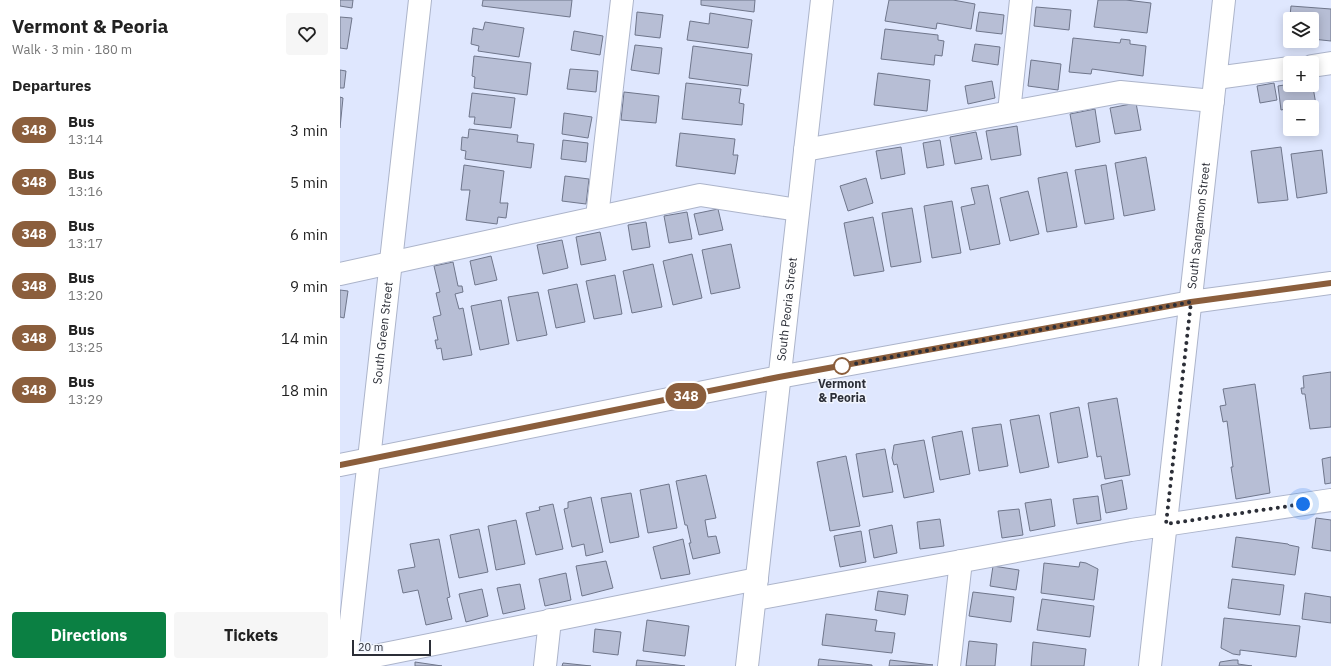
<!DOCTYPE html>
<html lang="en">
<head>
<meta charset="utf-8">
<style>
	:root { --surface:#fff; --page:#f6f6f6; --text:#222; --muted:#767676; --accent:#0b8043 }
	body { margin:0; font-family:"IBM Plex Sans",sans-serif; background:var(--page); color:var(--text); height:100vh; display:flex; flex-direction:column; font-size:15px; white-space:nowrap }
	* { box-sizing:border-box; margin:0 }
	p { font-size:13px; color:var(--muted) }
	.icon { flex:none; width:22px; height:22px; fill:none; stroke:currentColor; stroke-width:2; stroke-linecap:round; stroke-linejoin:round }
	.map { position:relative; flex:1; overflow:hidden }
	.drawer { display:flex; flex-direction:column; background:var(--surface); width:340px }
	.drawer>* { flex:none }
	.badge { padding:0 8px; border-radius:13px; font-size:14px; line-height:26px }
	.controls { position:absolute; left:943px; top:12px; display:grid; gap:8px }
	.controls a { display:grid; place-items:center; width:36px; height:36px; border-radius:4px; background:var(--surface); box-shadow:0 2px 10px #0003; font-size:20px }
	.scale { position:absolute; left:12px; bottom:10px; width:79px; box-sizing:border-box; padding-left:4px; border:2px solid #2b2e37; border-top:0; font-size:11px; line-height:14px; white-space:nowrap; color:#2b2e37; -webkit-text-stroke:3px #f1f5fe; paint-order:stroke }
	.you { position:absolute; width:20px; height:20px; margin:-10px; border:3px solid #fff; border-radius:50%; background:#1a73e8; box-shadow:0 0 0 6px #1a73e833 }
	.map>.badge { position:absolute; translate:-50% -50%; box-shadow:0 0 0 2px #fff }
	h2 { padding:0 12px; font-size:15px; line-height:36px }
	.round { display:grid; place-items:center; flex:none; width:42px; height:42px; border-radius:4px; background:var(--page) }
	.summary { display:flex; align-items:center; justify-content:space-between; height:68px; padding:0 12px }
	h1 { font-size:19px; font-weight:700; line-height:30px }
	.button { display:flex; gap:8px; margin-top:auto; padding:8px 12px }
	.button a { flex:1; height:46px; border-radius:4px; background:var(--accent); color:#fff; font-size:16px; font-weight:700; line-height:46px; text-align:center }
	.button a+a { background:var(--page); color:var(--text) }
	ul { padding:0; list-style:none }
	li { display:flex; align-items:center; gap:12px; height:52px; padding:0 12px }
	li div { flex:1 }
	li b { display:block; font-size:15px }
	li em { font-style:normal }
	li .badge { min-width:44px; font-weight:700; text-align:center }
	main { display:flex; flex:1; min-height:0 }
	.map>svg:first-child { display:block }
	.building { fill:#b7bed5; stroke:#6f768b }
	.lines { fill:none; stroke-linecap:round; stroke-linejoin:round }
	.minor-casing { stroke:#acb4ca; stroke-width:24 }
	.minor { stroke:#fff; stroke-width:22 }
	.line-casing { stroke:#fff; stroke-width:9 }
	.line { stroke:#8b5e3c; stroke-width:6 }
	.walk { stroke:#2b2e37; stroke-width:4; stroke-dasharray:0 7.2 }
	.stop-dot { fill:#fff; stroke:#8b5e3c; stroke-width:2 }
	.labels { text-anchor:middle; stroke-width:3; stroke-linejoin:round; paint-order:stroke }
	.street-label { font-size:12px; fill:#2b2e37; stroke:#f1f5fe }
	.stop-label { font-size:12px; font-weight:bold; fill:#2b2e37; stroke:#f1f5fe }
</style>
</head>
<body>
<main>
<section class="drawer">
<div class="summary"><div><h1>Vermont &amp; Peoria</h1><p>Walk · 3 min · 180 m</p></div><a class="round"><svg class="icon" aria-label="heart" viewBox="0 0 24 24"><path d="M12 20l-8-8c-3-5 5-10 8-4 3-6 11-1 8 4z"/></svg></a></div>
<h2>Departures</h2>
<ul>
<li><span class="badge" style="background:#8b5e3c;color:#fff">348</span><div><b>Bus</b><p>13:14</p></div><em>3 min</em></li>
<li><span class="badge" style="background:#8b5e3c;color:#fff">348</span><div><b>Bus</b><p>13:16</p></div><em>5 min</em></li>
<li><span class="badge" style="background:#8b5e3c;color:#fff">348</span><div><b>Bus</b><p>13:17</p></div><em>6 min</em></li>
<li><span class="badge" style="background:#8b5e3c;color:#fff">348</span><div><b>Bus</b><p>13:20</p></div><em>9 min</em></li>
<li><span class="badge" style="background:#8b5e3c;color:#fff">348</span><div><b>Bus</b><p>13:25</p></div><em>14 min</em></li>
<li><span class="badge" style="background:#8b5e3c;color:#fff">348</span><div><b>Bus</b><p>13:29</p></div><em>18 min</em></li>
</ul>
<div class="button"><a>Directions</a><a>Tickets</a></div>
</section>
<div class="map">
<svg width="991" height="666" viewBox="0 0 991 666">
	<rect width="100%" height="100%" fill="#dfe7fe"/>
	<!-- building -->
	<g class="building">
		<path d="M0,0H13L12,8L0,6Z"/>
		<path d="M143,0H232L230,17L142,6Z"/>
		<path d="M361,0H415L414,12L361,5Z"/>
		<path d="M549,0H613L635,4L631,29L597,23L596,29L545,21Z"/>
		<path d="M758,0H786L811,3L807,33L754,27Z"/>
		<path d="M951,6L991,9V41L972,39V19H950V36H948Z"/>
		<path d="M696,7L731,10L729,30L694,26Z"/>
		<path d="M297,12L323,15L320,38L295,35Z"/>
		<path d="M639,12L664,15L662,34L636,31Z"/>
		<path d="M370,13L412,20L408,48L347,40L350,21L369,24Z"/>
		<path d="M0,17L12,18L7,49L0,48Z"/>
		<path d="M145,22L184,28L179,57L138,51L139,46L131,44L133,28L143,30Z"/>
		<path d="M545,29L598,35V40L604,41L602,56L595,55L594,65L541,59Z"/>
		<path d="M234,31L263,36L260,55L231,50Z"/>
		<path d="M733,38L780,43L781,39L790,40V44L806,46L803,76L752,69L751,74L729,72Z"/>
		<path d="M635,44L660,47L658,65L632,61Z"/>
		<path d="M295,45L322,48L319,74L291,70Z"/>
		<path d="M353,46L412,54L408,86L349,78Z"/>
		<path d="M134,56L191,63L187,95L134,88L135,77L132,76Z"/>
		<path d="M691,60L721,64L718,90L688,86Z"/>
		<path d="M230,69L258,71L256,92L227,89Z"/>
		<path d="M0,70L6,71L4,88H0Z"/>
		<path d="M538,73L590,80L587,111L534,105Z"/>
		<path d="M652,81L655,98L628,104L625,86Z"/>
		<path d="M972,81L976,105L950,107V108L941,110L938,86L950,84L972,85Z"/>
		<path d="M346,83L401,89L399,103L404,104L402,125L342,119Z"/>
		<path d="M934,83L937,100L920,103L917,86Z"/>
		<path d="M284,92L319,96L316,123L281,120Z"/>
		<path d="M132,93L175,98L171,128L134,124L135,117H129Z"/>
		<path d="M0,97L3,98L0,128Z"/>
		<path d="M796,103L801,130L775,134L770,108Z"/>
		<path d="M755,109L760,142L736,147L730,114Z"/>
		<path d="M224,113L252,117L248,138L222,134Z"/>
		<path d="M677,126L681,155L651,160L646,131Z"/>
		<path d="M129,129L178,135L177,142L194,144L191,168L125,159L126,151L121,150L122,137L128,138Z"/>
		<path d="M636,132L642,159L615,164L610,137Z"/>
		<path d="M340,133L395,139L393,155H398L395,174L336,166Z"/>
		<path d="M223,140L248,143L246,162L221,159Z"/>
		<path d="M600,140L604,165L587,168L583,143Z"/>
		<path d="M561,147L565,174L541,179L536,151Z"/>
		<path d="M941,147L948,200L918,203L911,151Z"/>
		<path d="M982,150L987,193L957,198L951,154Z"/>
		<path d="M806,157L815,210L784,216L775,163Z"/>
		<path d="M124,165L164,171L160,203H168L166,218L158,217L157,224L126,220L130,190H121Z"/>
		<path d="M766,165L774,219L745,224L735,170Z"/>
		<path d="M727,172L737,227L707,232L698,178Z"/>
		<path d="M225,176L249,179L246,204L222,201Z"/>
		<path d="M526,178L533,203L508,211L500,186Z"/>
		<path d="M648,185L660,244L630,250L621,207L635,204L631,188Z"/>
		<path d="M688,191L699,234L670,241L660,198Z"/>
		<path d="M612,201L621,253L592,258L584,206Z"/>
		<path d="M572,208L581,262L551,267L542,213Z"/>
		<path d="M378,209L383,230L359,235L354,214Z"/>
		<path d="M347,212L352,239L329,243L324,216Z"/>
		<path d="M533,217L544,271L514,276L504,223Z"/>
		<path d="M306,222L310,247L292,250L288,225Z"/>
		<path d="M260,232L266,260L241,265L236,237Z"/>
		<path d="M222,240L228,268L203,274L197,245Z"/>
		<path d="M391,244L400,288L371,294L362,250Z"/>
		<path d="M352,254L362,298L333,305L323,261Z"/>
		<path d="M151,256L157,280L135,285L130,261Z"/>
		<path d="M113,262L118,286H122L123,292L115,294L119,309L123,308L132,355L103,360L101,348L97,349L95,340H98L93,317L101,315L96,293L100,292L94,266Z"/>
		<path d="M313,264L322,307L292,313L283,271Z"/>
		<path d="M275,275L282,314L254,319L246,281Z"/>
		<path d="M237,284L245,322L216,328L208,290Z"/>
		<path d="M0,290L8,291L4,318L0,317Z"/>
		<path d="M198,292L207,335L177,341L168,297Z"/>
		<path d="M161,300L169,344L140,350L131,306Z"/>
		<path d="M991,372V427L970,429L965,394H962L961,388H964L963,376Z"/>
		<path d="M915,384L930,493L896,499L891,467H893L887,421L883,422L880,406L886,405L883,389Z"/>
		<path d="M777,398L790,475L765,479L761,456L757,457L748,403Z"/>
		<path d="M739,407L748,457L718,463L710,413Z"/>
		<path d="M699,415L709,467L680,473L670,420Z"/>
		<path d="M661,424L668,466L639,471L632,428Z"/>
		<path d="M622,431L630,474L600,480L592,437Z"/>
		<path d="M584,440L594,492L564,498L557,464L554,465L552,458L554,445Z"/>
		<path d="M545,449L553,492L523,497L516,454Z"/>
		<path d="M506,456L520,526L490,531L477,462Z"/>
		<path d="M991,457V483L985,484L982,459Z"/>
		<path d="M366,475L376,518L365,520L368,537L376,536L380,553L353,559L349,543H351L347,525H345L336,481Z"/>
		<path d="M782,480L787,509L766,513L761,485Z"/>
		<path d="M329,484L337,528L308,533L300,490Z"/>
		<path d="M291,493L299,537L270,543L261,498Z"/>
		<path d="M758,496L761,520L737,524L733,499Z"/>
		<path d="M251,497L263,552L246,556L244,544L232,547L224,509L228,508V502Z"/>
		<path d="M711,499L715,526L690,531L685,503Z"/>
		<path d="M213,504L223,549L196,555L186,513L200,510L199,507Z"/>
		<path d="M679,509L683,535L662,538L658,511Z"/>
		<path d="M976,518L991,520V551L972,548Z"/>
		<path d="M600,519L604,546L580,549L577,522Z"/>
		<path d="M176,520L185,564L156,570L148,526Z"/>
		<path d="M552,525L557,553L534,558L529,530Z"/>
		<path d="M139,529L148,572L119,578L110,535Z"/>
		<path d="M521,531L526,562L500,567L494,536Z"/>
		<path d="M896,537L948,544L949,545L959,547L955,575L892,567Z"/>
		<path d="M99,539L110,597L107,598L112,619L86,625L78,590L63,593L58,570L75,567L70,544Z"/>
		<path d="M343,539L350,574L321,579L313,547Z"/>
		<path d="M266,561L273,588L242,596L236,566Z"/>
		<path d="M740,562L746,563L758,569L754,600L701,593L704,563L739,567Z"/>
		<path d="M653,566L679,570L676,590L650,586Z"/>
		<path d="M226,573L231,600L205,606L199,579Z"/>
		<path d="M892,579L944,585L940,615L888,608Z"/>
		<path d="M180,584L185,609L163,614L157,588Z"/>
		<path d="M142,589L148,616L126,622L119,594Z"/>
		<path d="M538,591L568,595L565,615L535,610Z"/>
		<path d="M633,592L674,597L671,622L629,616Z"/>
		<path d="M965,593L991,597V623L962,619Z"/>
		<path d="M702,599L754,606L750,637L697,630Z"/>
		<path d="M486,614L537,620L535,631L555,633L552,653L482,645Z"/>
		<path d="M884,618L960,626L956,657L900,650V655L893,654L881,648Z"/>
		<path d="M307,620L349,626L345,656L303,651Z"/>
		<path d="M255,629L281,632L278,655L253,652Z"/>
		<path d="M629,641L657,644L655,666H626Z"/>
		<path d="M693,642L746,649L744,666H691Z"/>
		<path d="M479,659L532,665V666H478Z"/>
		<path d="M297,660L345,666H296Z"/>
		<path d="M550,660L593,665L549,666Z"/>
		<path d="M893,660H898V664L912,666H879L880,662Z"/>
		<path d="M75,662L102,666H75Z"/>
		<path d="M223,663L251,666H222Z"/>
	</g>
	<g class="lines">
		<defs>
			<g id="minor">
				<path d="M972,66L991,63"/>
				<path d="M876,78L950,68"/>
				<path d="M669,112L681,0"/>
				<path d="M465,150L780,92L873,101"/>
				<path d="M257,217L282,0"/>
				<path d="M0,274L360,195L458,210"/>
				<path d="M0,465L439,377L851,302L991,283"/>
				<path d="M415,599L791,530L991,500"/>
				<path d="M0,663L417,579"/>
				<path id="s1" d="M6,666L80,0"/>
				<path d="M205,666L210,620"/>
				<path id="s2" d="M407,666L482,0"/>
				<path d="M609,666L621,561"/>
				<path id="s3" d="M810,666L884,0"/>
			</g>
		</defs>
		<!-- minor casing -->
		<use href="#minor" class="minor-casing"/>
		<!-- minor -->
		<use href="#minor" class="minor"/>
	</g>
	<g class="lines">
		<defs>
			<path id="line" d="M0,465L439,377L851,302L991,283"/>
		</defs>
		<!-- line casing -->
		<use href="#line" class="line-casing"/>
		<!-- line -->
		<use href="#line" class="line"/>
		<!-- walk -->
		<path class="walk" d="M502,366L851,302L826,524L963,504"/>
	</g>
	<!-- markers -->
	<circle class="stop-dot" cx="502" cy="366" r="8"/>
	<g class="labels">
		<!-- street labels -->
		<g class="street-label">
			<text dy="4" stroke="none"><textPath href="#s3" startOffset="443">South Sangamon Street</textPath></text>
			<text dy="4" stroke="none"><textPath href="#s2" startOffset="359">South Peoria Street</textPath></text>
			<text dy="4" stroke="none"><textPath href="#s1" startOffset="335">South Green Street</textPath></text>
		</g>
		<!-- stop labels -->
		<g class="stop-label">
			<text x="502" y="388">Vermont<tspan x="502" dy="14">&amp; Peoria</tspan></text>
		</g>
	</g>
</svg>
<div class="controls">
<a><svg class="icon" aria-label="layers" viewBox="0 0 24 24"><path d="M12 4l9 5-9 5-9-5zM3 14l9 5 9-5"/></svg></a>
<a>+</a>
<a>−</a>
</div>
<div class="scale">20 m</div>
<div class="you" style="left:963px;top:504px"></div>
<b class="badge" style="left:346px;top:396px;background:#8b5e3c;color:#fff">348</b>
</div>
</main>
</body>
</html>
